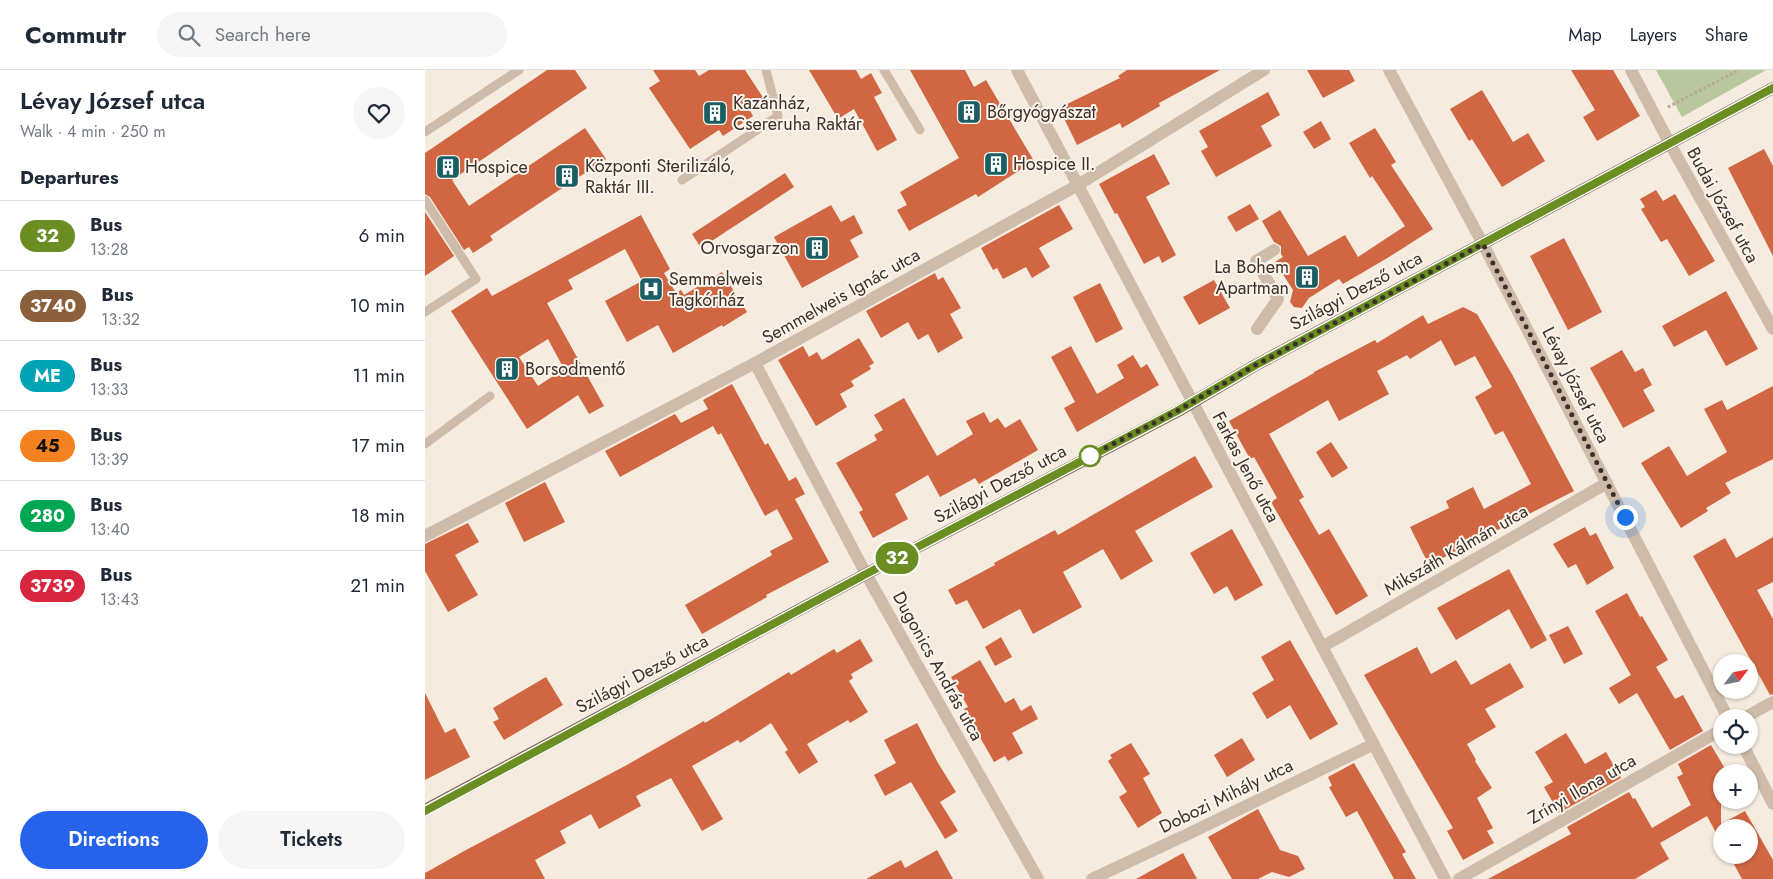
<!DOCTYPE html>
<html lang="en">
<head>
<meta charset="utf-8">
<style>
	:root { --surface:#fff; --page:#f6f6f7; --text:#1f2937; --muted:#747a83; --line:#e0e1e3; --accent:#2563eb }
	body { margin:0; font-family:Jost,sans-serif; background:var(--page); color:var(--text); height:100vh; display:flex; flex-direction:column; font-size:19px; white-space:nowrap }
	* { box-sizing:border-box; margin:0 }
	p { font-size:16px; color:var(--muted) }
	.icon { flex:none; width:28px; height:28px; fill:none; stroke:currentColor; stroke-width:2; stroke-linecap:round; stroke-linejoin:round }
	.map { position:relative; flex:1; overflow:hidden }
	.sheet { display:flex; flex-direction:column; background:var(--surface); width:425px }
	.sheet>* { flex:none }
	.badge { padding:0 10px; border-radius:16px; font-size:18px; line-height:32px }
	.needle { width:32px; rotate:58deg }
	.fabs { position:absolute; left:1288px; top:584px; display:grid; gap:10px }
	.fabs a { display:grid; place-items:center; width:45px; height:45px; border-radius:50%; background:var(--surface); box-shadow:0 1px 4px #0004; font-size:25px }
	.you { position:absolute; width:25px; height:25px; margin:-12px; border:4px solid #fff; border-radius:50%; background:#1a73e8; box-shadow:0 0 0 8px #1a73e833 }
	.map>.badge { position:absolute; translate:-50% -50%; box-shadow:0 0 0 2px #fff }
	h2 { padding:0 20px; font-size:19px; line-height:45px }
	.round { display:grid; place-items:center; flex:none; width:52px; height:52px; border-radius:26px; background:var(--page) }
	.overview { display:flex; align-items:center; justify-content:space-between; height:85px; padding:0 20px }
	h1 { font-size:24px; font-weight:600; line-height:38px }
	.button { display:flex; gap:10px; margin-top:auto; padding:10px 20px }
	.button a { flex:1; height:58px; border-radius:30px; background:var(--accent); color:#fff; font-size:20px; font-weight:600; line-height:58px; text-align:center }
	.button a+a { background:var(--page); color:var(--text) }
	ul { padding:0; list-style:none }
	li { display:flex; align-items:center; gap:15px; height:70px; padding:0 20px; border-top:1px solid var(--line) }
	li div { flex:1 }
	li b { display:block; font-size:19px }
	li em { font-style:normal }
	li .badge { min-width:55px; font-weight:700; text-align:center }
	header { display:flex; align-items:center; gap:30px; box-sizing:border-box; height:70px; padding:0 25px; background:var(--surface); border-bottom:1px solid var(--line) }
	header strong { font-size:24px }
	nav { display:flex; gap:28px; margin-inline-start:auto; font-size:18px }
	.search { width:350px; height:45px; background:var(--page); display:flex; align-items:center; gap:12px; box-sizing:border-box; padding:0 18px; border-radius:28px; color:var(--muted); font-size:19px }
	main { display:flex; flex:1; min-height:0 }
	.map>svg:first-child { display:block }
	.green { fill:#b8c79d }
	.building { fill:#d16642; fill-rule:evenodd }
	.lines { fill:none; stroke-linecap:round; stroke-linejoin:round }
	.path { stroke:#bba593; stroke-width:3; stroke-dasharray:2.5 2.5; stroke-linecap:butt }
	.lane { stroke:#cfbba9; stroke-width:9 }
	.street { stroke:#cfbba9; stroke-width:12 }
	.primary { stroke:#7f675a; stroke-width:12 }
	.line-casing { stroke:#fff; stroke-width:11 }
	.line { stroke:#6b8e23; stroke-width:8 }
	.walk { stroke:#3c302a; stroke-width:5; stroke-dasharray:0 9 }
	.stop-dot { fill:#fff; stroke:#6b8e23; stroke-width:2.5 }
	.labels { text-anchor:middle; stroke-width:4; stroke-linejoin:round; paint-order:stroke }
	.poi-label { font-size:18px; fill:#3c302a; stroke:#fcf5ed; text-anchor:start }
	.street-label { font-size:18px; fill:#3c302a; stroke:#fcf5ed }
</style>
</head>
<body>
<header>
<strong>Commutr</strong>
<div class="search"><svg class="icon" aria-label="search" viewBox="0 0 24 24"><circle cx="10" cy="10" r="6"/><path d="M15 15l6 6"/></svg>Search here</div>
<nav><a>Map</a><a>Layers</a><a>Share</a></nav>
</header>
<main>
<section class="sheet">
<div class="overview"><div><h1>Lévay József utca</h1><p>Walk · 4 min · 250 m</p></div><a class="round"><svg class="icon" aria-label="heart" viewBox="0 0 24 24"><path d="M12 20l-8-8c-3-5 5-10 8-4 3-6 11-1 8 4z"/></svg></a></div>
<h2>Departures</h2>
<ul>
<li><span class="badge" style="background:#6b8e23;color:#fff">32</span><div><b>Bus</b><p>13:28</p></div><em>6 min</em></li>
<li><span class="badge" style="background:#8b5e3c;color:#fff">3740</span><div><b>Bus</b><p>13:32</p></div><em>10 min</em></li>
<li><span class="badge" style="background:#00a3b4;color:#fff">ME</span><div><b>Bus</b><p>13:33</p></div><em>11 min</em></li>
<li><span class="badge" style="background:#f58220;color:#111">45</span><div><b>Bus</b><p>13:39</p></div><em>17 min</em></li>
<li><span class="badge" style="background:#00a651;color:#fff">280</span><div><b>Bus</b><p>13:40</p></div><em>18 min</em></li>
<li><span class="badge" style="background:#d7263d;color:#fff">3739</span><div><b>Bus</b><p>13:43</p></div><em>21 min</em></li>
</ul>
<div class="button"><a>Directions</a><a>Tickets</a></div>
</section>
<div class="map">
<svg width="1348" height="809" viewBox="0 0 1348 809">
	<rect width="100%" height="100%" fill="#f5ebdf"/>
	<!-- green -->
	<path class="green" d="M1231,0H1341L1257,47Z"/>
	<!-- building -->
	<g class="building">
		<path d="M122,0H150L162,18L27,110L44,136L160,58L181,89L65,166L68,170L48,183L44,177L39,180L5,127L0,124V83Z"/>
		<path d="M228,0H270L274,6L284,0H320L339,29L324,39L328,46L298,66L294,60L265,79L224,18L235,11Z"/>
		<path d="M384,0H431L436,9L446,3L457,23L449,27L472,70L452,81L429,39L413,49Z"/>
		<path d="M485,0H540L549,17L561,10L609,91L553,127L551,124L484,161L472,140L482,135L475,122L534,88Z"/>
		<path d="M702,0H795L734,33L735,36L697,58L695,53L652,75L634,38L695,8L693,6Z"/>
		<path d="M882,0H924L930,11L898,28Z"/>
		<path d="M1146,0H1188L1215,46L1172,71L1158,47L1170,40Z"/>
		<path d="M1057,20L1088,72L1103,63L1120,91L1077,117L1047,69L1044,71L1025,39Z"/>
		<path d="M843,22L855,45L836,56L847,76L791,107L776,81L783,77L774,61Z"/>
		<path d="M896,51L906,69L889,79L878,62Z"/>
		<path d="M950,58L971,92L966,95L1008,159L964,187L918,214L914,209L884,228L877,238L869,237L865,232L868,220L850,192L858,187L856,184V176L849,172L837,151L855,140L883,186L920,165L933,187L980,156L947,106L945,108L924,73Z"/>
		<path d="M1339,79L1348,96V186L1303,98Z"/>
		<path d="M729,84L745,114L721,127L751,185L737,193L734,186L719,194L692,143L690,144L674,114Z"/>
		<path d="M360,103L369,117L276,178L267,164Z"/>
		<path d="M1231,120L1238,131L1250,124L1290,191L1264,206L1242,169L1236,172L1216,139L1220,137L1215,129Z"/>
		<path d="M825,134L834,149L811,162L802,147Z"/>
		<path d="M406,135L416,152L429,145L438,163L425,170L434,187L377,218L349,167Z"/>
		<path d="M634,135L648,159L614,178L625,197L607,208L601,197L578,209L572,198L568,200L556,178Z"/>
		<path d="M0,142L29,186L0,206Z"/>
		<path d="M216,145L245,199L239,203L251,223L256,220L259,225L297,202L322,242L298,257L297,255L248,283L233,255L202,272L180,231L217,211L200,179L143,210L148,219L122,233L179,336L164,344L153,325L102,359L26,241L62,218L67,226ZM123,269L139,299L113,316L94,287Z"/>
		<path d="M1139,168L1177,242L1143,260L1105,186Z"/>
		<path d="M510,203L513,210L518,207L536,238L525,244L538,268L513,283L503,264L493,270L483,252L456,268L441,241Z"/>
		<path d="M789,210L805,238L774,255L758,227Z"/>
		<path d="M675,213L698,259L671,273L648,227Z"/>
		<path d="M1301,221L1333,279L1301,296L1281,260L1249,277L1237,256Z"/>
		<path d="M1038,237L1052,244L1088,306L1149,421L1004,495L985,457L1024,438L1021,431L1048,417L1059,439L1106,414L1078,361L1070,365L1050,327L1067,317L1050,286L1030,296L1016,270L985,289L982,285L952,301L964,324L914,351L903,330L844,364L879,427L874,430L894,465L904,459L943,526L911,545L846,432L852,428L829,387L825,389L804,351L889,303V302L950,270L952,273L998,245L1003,254Z"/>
		<path d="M434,268L449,293L444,296L446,299L426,311L429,316L415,324L422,337L391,356L353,290L378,276L384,287L392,282L397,290Z"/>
		<path d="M646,276L672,324L699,308L692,295L708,285L716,298L722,294L734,315L652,362L639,338L650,332L626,287Z"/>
		<path d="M1197,280L1210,302L1218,298L1227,315L1218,320L1230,341L1198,358L1165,298Z"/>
		<path d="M307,314L340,375L343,373L364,411L371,407L380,424L370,429L404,492L341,525L342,527L277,564L260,535L347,485L345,481L368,469L352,439L340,446L296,363L293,365L288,356L195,407L180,381L250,344L256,353L283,339L278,330Z"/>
		<path d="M1348,316V389L1300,413L1306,423L1281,438L1283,441L1256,458L1216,393L1244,376L1262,406L1302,382L1279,339L1297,330L1302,340Z"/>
		<path d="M479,328L512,386L548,364L541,351L559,342L565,353L573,348L580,358L595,349L613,380L554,414L550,408L515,427L503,405L470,424L483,449L448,468L434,442L438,440L411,393L452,370L449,365L458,360L449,345Z"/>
		<path d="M906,372L923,398L907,408L891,382Z"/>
		<path d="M770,386L788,417L710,461L728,491L696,510L678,479L638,502L657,537L608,564L595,539L558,559L542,530L531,535L523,520L570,495L569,493L630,460L633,465Z"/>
		<path d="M120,412L140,452L99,472L80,433Z"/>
		<path d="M43,453L54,472L30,485L53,525L23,542L0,501V474Z"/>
		<path d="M1160,457L1165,466L1171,463L1189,498L1162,515L1151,494L1143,498L1128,474Z"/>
		<path d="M807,459L838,515L810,531L802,516L789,524L765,483Z"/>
		<path d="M1348,467V512L1332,520L1348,549V624L1345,625L1268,486L1300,468L1311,488Z"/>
		<path d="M1084,499L1122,570L1106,579L1084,539L1031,570L1012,538Z"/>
		<path d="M1202,523L1215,547L1217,546L1243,590L1231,597L1250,629L1258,625L1278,661L1245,680L1212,623L1194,634L1184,618L1206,605L1170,541Z"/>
		<path d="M1143,556L1158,584L1139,594L1124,565Z"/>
		<path d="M576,567L587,587L570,596L560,577Z"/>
		<path d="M435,569L448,591L426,604L428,608L424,611L443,642L425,653L423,650L382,674L393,692L374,704L360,682L363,680L346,653L315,673L313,670L267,696L298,749L277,761L246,708L211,726L216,736L174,759L166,744L135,761L141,773L110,790L120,809H0V803L41,780L200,696L279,651L280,653L364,602L366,605L409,579L412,583Z"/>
		<path d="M865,570L913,654L885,670L865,635L842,649L827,623L849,610L836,587Z"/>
		<path d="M992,577L1006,604L1031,590L1046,615L1085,593L1099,617L1060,639L1071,657L1042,674L1051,690L1050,691L1067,718L1052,728L1068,758L1062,761L1069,773L1038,790L1022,761L1028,758L939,605Z"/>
		<path d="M555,590L580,633L589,628L596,641L606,635L613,649L587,663L598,683L583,691L580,686L569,692L539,639L543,637L526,607Z"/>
		<path d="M121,607L138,635L79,670L68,652L74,649L68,638Z"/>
		<path d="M0,623L20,663L30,658L45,687L0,710Z"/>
		<path d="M492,653L513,693L531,722L515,732L533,761L520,769L486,712L460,726L449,705L471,693L459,670Z"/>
		<path d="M1141,663L1160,694L1181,682L1196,708L1134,743L1119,717L1128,712L1110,682Z"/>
		<path d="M817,668L830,690L802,707L789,685Z"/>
		<path d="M706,673L725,704L718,708L737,743L713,758L694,727L702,722L683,691L687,688L685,685Z"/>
		<path d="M1286,675L1302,702H1296V754L1320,741L1348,790V809H1317L1304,785H1324V758H1296V772L1282,746L1235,773L1244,789L1210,809H1063L1146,764L1142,757L1204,722L1208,729L1210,728L1227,758L1266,735L1252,707L1258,704L1253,694Z"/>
		<path d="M929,693L981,782L977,784L991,809H969L932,741L921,747L904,717L907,716L903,707Z"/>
		<path d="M833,739L855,780L873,786L880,799L864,807L847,802L833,809H807L783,767Z"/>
		<path d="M512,780L528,809H441L476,790L480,798Z"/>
		<path d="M758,783L772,809H711Z"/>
	</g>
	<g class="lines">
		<!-- path -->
		<path class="path" d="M1243,37L1314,0"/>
		<!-- lane -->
		<g class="lane">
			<path d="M459,0L495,60"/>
			<path d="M0,62L94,0"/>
			<path d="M257,110L353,46L341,0"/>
			<path d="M0,130L51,209L0,242"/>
			<path d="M0,374L65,326"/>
		</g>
		<!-- street -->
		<g class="street">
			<path d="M592,0L1020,809"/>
			<path d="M964,0L1058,174L1303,648"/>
			<path d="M1206,0L1245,74L1348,259"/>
			<path d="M832,259L853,229L831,191L849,180"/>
			<path d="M330,293L441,504L613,809"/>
			<path d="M0,466L330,293L653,115L839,0"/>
			<path d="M897,577L1182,413"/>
			<path d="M1319,648L1348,632"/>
			<path d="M1318,675L1348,734"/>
			<path d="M667,809L763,764L949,674"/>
			<path d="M1034,809L1296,660"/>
		</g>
		<!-- primary -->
		<path class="primary" d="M0,740L441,504L753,341L829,296L1348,18"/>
	</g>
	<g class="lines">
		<defs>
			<path id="line" d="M0,741L441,504L752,341L829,296L1348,18"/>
		</defs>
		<!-- line casing -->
		<use href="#line" class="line-casing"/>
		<!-- line -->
		<use href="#line" class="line"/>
		<!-- walk -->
		<path class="walk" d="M665,386L752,341L829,296L1058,174L1200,447"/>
	</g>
	<!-- icons -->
	<defs>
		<symbol id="building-square" viewBox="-11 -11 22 22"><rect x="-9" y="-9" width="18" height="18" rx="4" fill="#1a5d62" stroke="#fcf5ed"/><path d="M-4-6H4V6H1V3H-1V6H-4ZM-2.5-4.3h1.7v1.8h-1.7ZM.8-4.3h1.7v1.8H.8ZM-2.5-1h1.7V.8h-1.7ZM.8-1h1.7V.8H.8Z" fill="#fff"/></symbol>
		<symbol id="hospital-square" viewBox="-11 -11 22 22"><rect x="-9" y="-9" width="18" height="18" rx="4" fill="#1a5d62" stroke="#fcf5ed"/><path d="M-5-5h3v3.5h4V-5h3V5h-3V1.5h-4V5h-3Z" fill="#fff"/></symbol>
	</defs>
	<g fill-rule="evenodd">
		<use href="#building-square" x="530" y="28" width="28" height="28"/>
		<use href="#building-square" x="276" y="29" width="28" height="28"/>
		<use href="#building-square" x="557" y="80" width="28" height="28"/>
		<use href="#building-square" x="9" y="83" width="28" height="28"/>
		<use href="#building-square" x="128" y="92" width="28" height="28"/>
		<use href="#building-square" x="378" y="164" width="28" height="28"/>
		<use href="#building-square" x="868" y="193" width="28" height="28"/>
		<use href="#hospital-square" x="212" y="205" width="28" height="28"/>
		<use href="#building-square" x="68" y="285" width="28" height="28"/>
	</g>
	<!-- markers -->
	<circle class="stop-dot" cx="665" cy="386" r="10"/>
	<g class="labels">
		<!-- poi labels -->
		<g class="poi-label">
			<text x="308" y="39">Kazánház,<tspan x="308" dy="21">Csereruha Raktár</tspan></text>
			<text x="562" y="48">Bőrgyógyászat</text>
			<text x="588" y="100">Hospice II.</text>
			<text x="160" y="102">Központi Sterilizáló,<tspan x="160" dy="21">Raktár III.</tspan></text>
			<text x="40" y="103">Hospice</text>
			<text x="374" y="184" text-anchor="end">Orvosgarzon</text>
			<text x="864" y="203" text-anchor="end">La Bohem<tspan x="864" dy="21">Apartman</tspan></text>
			<text x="244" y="215">Semmelweis<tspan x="244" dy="21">Tagkórház</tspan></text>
			<text x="100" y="305">Borsodmentő</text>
		</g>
		<!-- street labels -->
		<g class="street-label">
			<text transform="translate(1298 135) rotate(61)" y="6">Budai József utca</text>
			<text transform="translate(931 221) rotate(-28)" y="6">Szilágyi Dezső utca</text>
			<text transform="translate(416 226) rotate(-29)" y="6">Semmelweis Ignác utca</text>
			<text transform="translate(1151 315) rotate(63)" y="6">Lévay József utca</text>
			<text transform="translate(821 397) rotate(62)" y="6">Farkas Jenő utca</text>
			<text transform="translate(575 414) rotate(-28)" y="6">Szilágyi Dezső utca</text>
			<text transform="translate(1031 480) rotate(-30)" y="6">Mikszáth Kálmán utca</text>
			<text transform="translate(513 596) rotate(61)" y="6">Dugonics András utca</text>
			<text transform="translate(217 604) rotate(-28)" y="6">Szilágyi Dezső utca</text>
			<text transform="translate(1157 719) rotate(-30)" y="6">Zrínyi Ilona utca</text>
			<text transform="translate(801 726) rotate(-26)" y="6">Dobozi Mihály utca</text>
		</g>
	</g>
</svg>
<div class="fabs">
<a><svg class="needle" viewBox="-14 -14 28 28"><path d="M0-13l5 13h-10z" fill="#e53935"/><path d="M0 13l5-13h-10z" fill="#747a83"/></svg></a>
<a><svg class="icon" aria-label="locate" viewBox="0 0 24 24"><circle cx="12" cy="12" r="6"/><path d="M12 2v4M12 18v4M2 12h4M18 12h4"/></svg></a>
<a>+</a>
<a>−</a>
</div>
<div class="you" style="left:1200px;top:447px"></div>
<b class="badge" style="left:472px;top:488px;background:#6b8e23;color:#fff">32</b>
</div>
</main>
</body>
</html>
